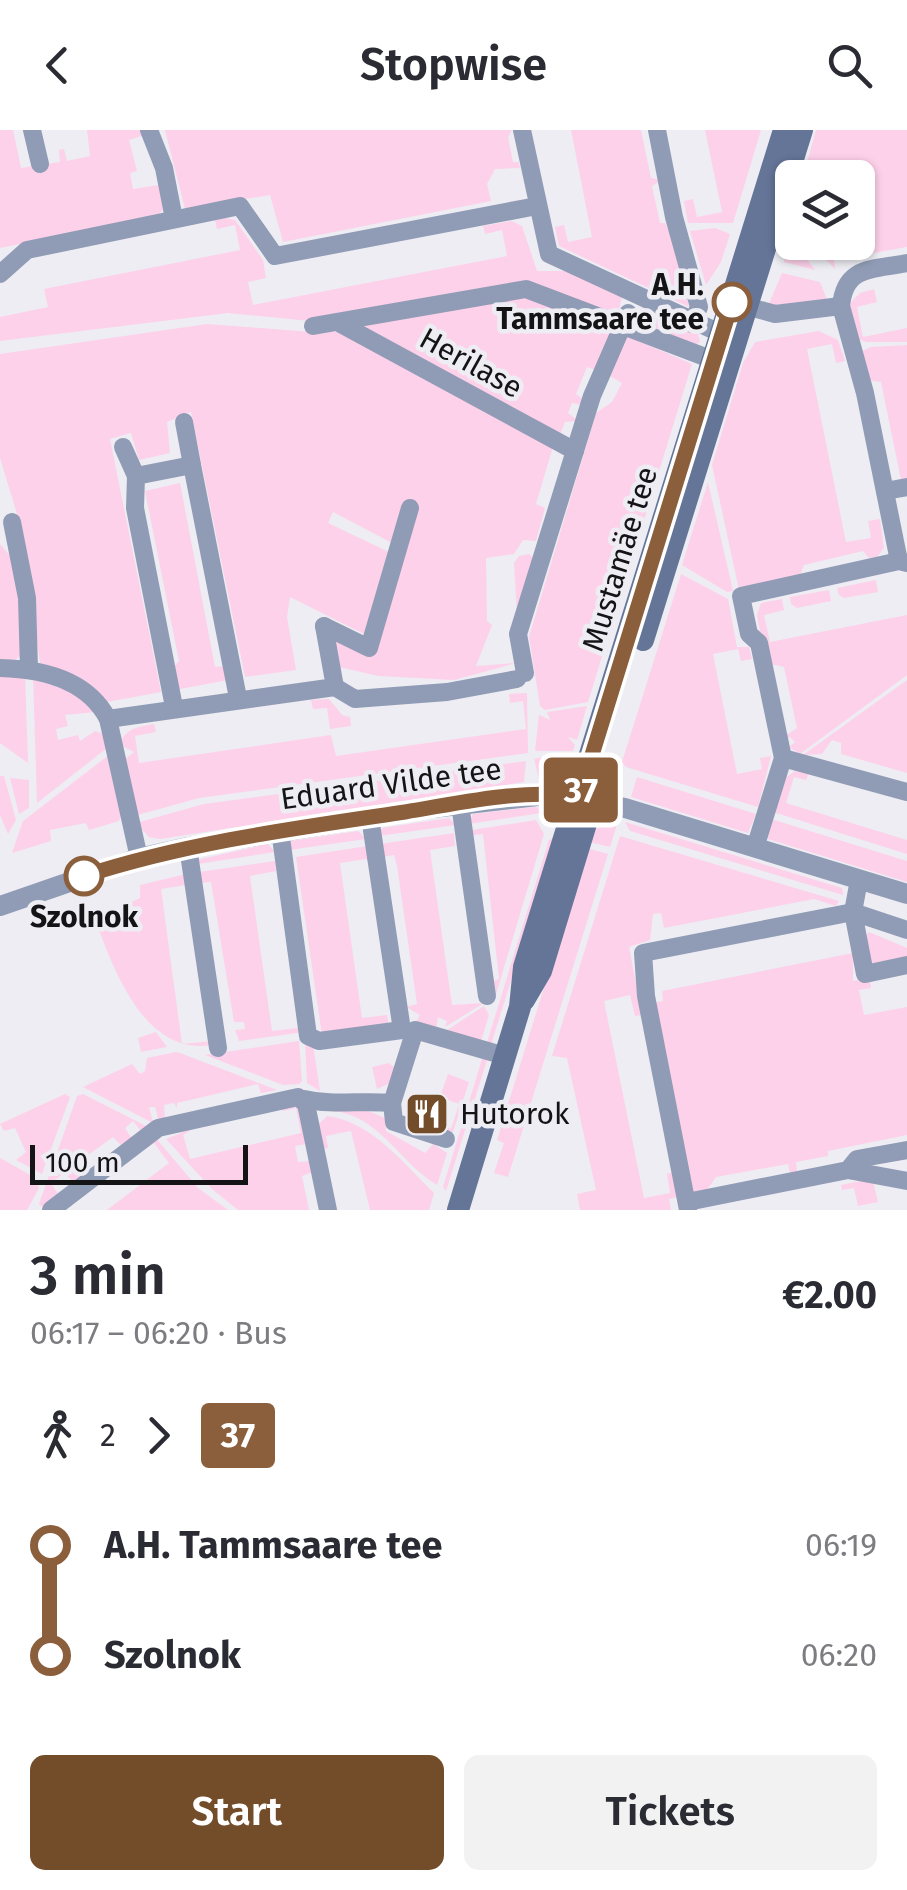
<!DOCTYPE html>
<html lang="en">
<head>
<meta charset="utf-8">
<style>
	:root { --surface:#fff; --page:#f2f2f3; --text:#2b2b33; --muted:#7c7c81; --accent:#734c2a }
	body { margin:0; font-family:"Fira Sans",sans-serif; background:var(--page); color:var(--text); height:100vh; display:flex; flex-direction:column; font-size:38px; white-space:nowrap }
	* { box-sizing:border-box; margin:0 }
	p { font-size:32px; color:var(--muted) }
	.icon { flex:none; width:55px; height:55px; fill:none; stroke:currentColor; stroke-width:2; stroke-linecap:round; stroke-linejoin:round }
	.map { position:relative; height:1080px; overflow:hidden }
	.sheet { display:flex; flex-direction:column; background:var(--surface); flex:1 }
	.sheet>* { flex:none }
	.badge { padding:0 20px; border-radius:8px; font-size:35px; line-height:65px }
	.buttons { position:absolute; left:775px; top:30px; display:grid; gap:20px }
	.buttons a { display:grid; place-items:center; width:100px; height:100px; border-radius:15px; background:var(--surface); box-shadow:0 2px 8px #0004; font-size:50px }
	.scale { position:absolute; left:30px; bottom:25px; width:218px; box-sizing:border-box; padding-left:10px; border:5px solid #141416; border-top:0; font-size:28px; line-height:35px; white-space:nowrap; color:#141416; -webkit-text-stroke:8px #eeedf3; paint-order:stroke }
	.map>.badge { position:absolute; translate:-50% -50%; box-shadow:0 0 0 5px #fff }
	.legs { display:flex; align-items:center; gap:15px; height:110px; padding:0 30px; font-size:32px }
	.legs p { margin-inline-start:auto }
	.head { display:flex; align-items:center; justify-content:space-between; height:170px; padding:0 30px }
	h1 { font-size:55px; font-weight:600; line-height:75px }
	.action { display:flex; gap:20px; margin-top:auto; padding:20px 30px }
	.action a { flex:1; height:115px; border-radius:15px; background:var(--accent); color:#fff; font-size:40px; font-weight:600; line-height:115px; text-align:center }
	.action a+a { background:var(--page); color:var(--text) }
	ul { padding:0 30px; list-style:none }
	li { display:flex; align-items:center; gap:35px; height:110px; font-size:38px }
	li i { display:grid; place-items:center; width:15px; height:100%; margin:0 12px; background:currentColor }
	li i::after { content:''; width:25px; height:25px; margin:-12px; border:8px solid; border-radius:50%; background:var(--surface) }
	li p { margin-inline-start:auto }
	li:first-child i { background:linear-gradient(#0000 50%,currentColor 0) }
	li:last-child i { background:linear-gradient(currentColor 50%,#0000 0) }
	header { display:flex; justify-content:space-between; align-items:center; height:130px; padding:0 30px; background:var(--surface); font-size:45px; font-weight:600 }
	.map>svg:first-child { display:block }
	.green { fill:#fdd1ea }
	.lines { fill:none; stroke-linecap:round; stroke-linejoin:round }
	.minor { stroke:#909cb5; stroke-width:18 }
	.tertiary { stroke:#909cb5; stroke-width:20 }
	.secondary { stroke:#647598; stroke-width:22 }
	.line-1-casing { stroke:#fff; stroke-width:22 }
	.line-1 { stroke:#8b5e3c; stroke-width:15 }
	.stop-1-dot { fill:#fff; stroke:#8b5e3c; stroke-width:5 }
	.labels { text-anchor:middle; stroke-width:9; stroke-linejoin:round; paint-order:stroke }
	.stop-label { font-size:30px; font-weight:bold; fill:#141416; stroke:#eeedf3; text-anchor:end }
	.street-label { font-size:30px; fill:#141416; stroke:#eeedf3 }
	.poi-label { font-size:30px; fill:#141416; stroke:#eeedf3; text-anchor:start }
</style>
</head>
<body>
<header><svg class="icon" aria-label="back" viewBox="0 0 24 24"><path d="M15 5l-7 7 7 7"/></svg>Stopwise<svg class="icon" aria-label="search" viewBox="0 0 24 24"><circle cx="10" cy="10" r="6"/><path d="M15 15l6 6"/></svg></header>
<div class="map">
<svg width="907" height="1080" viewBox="0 0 907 1080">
	<rect width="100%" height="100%" fill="#eeedf3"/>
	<!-- green -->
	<g class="green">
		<path d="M0,0H13L21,38L60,32L59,20L64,19L67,31L90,26L87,0H141L142,6L129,10L137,41L130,43L133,59L159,55L163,80L155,87L0,118Z"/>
		<path d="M165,0H512L508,7L513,32H519L520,38L495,39L487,54L491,71L283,112L270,65L185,79Z"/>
		<path d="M571,0H641L651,48L662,50L652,56L660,93H665L676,117L689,177L559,116L555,97L564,95L568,112L592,107Z"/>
		<path d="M705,0H761L733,93H688L684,71L693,69L697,87L722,82Z"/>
		<path d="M816,0H907V117L834,130L835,139L810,113L858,112V48L803,47Z"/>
		<path d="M225,88L235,90L263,130L266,148L248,152L253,175L507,126L502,100L485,104L483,96L512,91L522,96L537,141H571L622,166L619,181L611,182L533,155L320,192L228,183L0,211V187L48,177L44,159L240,120L235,95L217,99L215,90Z"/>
		<path d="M715,98L730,104L721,132L706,155L690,101Z"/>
		<path d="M792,109L815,140L784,132L788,111Z"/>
		<path d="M782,143L820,152L827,170L768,176Z"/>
		<path d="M874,159L877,172L857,177L863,207L907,198V212H866L856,208L848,175L860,163Z"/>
		<path d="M516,165L615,196L596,240L587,237L576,264L584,270L582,275L572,273L568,283L578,291L565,292L559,307L365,201V195Z"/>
		<path d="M644,177L698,204L700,212L695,215L637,190L636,181Z"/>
		<path d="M207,194L312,202L339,198L554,313L536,374L545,378L536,411L523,410L514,424L486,428L487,491L492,495L476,536L516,533L454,550L378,546L339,537L332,509L368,525L394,414L333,382L328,393L391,423L366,505L290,467L287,487L296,540L245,547L191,282L167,292L170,323L139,330L131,303L110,309L161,562L107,572L79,547L40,533L21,397L0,328V224Z"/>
		<path d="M819,201L838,210L845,231L836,233L832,214L807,219L846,412L871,408L868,391L880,389L884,418L877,427L869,428L863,421L804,435L799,448L739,460L712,335L743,233L755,212Z"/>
		<path d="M625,205L692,234L588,572L545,580L540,576L529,507L596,283L612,272L622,253L610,246Z"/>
		<path d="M907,215V349L901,350L881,252L866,250L860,222L871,217Z"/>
		<path d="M708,352L733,461L727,462L682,435Z"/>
		<path d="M180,353L215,537L226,536L228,550L175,560L172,539L179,531L145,361Z"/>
		<path d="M0,414L17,434L23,523L13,532L0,533Z"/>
		<path d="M529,424L533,428L517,484L514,433L519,426Z"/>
		<path d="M681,444L728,469L737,517H749L752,529L741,531L738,519L713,524L737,644L762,639L760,628L771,626L758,677L626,637L622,632Z"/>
		<path d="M876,450L878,462L844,468L839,465L837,458Z"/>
		<path d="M829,460L831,471L797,478L791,474L790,467Z"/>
		<path d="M782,469L784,480L764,485L770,512L907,485V545L800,624L789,617L795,612L790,607L785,611V606L797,598L784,537L766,533L757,485L761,473Z"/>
		<path d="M0,541L25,544L28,633L0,613Z"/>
		<path d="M33,545L70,560L96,582L65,585L68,596L56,599L58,610L78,605L80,611L95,601L104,604L107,618L37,673Z"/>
		<path d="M907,550V643L841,624V613L832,610L822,624L803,625Z"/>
		<path d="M527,563L528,623L199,668L134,686L124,630L134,622L120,615C124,598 139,597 154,594L156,602L135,606L139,633L331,605L336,626L526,599L523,571L510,573L509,564Z"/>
		<path d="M329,569L342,585L350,587L351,596L330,599L327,578L313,579L311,570Z"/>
		<path d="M587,576L577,610L568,607L575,615L573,621H535L539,585L550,590L547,582Z"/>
		<path d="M109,625L122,684L119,691L89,700L86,693L50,700L51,711L12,723L23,691Z"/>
		<path d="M553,625L570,629L559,646L539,649L534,629Z"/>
		<path d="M526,631L524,652L160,709L149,707L136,693L204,674Z"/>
		<path d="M795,641L809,643L806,650L794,647L786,673L907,710V724L773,682L784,649Z"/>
		<path d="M0,646H4L16,690L8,704L0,685Z"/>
		<path d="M637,647L756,684L748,703L631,667Z"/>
		<path d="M10,648L29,650V678L19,684Z"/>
		<path d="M534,677L541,678V683L468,694L473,684Z"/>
		<path d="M449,688L456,695L379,706L382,698Z"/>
		<path d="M771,689L907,731V752L768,709Z"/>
		<path d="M536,690L544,704L494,871L490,852L499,849L483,704L468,706L472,700Z"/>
		<path d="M610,690L618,691L610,717L589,712L594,700Z"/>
		<path d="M625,692L842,758L843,765L630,701Z"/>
		<path d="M358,701L366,709L289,720L291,711Z"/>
		<path d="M454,703L455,716L430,720L452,875L484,873L445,897L447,891L438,887L436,900L415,894L420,885L406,877L417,874L397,736L394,725L383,727L380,714Z"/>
		<path d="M620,706L839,771L836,776L814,769L664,798L661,783L653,784L650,810L629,817L642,885L635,886L630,865L604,871L644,1068L670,1063L667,1044L674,1042L678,1067L669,1069L671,1080H580L577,1064L596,1060L567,928L552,926Z"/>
		<path d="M555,708L491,915L486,916L549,710Z"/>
		<path d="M268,714L275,722L198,734L196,730Z"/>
		<path d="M368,716L371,735L366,729L340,733L362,888L387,885L389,896L322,905L296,727Z"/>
		<path d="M587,718L608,724L508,1047L494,1043L504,1013L497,1010Z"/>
		<path d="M275,731L276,741L250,746L272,901L298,898L297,885L304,902L239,911L235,900L245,899L244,892H234L211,752L200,753L199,742Z"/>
		<path d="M186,744V755L161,759L182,914L212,911V915C145,926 114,841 95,789L140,768V755Z"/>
		<path d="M869,802L907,818V832L872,837L865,807Z"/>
		<path d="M853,823V851L870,848L871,858L859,860L864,885L907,877V1005L828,1021V1026L796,1032L797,1041L790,1043L788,1034L716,1047L704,1064L693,1062L653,873L663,871L662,861Z"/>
		<path d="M484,876L489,885L480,914L444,902Z"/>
		<path d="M156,902L167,917L141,922L138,908Z"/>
		<path d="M305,909L313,914L320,961L307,953Z"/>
		<path d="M299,911L302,951L299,954L283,955L205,925Z"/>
		<path d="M176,922L180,923L277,960L261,963L258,954L177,973V978L174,973L164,975L165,991L159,992L155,977H149L153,993L83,957L132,934L140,944L145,941L147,928Z"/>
		<path d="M483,926L487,930L446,1061L443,1057Z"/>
		<path d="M389,933L395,938L390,953L377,959L372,937Z"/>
		<path d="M448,944L469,952L453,1002L439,998L441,991L437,989L440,984L444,989L442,996L451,999L459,974L440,967Z"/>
		<path d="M65,964L70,967L42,1044L16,1030L26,1022L15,998L4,1001L0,994Z"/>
		<path d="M83,964L150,998L141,1001L133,991L125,998L132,1009L122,1016L113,1007L73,1036L81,1048L75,1053L64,1043L51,1053L58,1064L43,1078L39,1074L77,966Z"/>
		<path d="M297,973L306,1014L295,1016L298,1032L310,1031L313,1042L302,1046L309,1080H238L212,1059L166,1009L194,998L183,1005L190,1029L301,1003L296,978L283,981L282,976Z"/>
		<path d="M356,976L385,988L386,1001L425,1023L433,1014L447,1023L437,1055C401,1034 379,985 333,981Z"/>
		<path d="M327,986C372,992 403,1033 434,1063L429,1080H370L351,1001L326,1006L328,1018L322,1019L317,996Z"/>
		<path d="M155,1007L198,1058L228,1080H107L169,1033L154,1013L144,1020L142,1017Z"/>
		<path d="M0,1028L34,1047L39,1058L27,1080H0Z"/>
		<path d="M865,1050L873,1051L878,1072L858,1076L854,1058L842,1060L841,1055Z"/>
	</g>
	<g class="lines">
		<!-- minor -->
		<g class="minor">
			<path d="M32,0L40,34"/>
			<path d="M149,0L164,38L174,89"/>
			<path d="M522,0L549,124L722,204L725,210"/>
			<path d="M657,0L674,87L699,177L692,194"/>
			<path d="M0,144L27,120L240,76L275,126L537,76"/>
			<path d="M735,173L775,184L841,176L865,263L899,431"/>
			<path d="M841,176C845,135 873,140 907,133"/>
			<path d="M341,194L575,321"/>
			<path d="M313,196L526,159L713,230L721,227"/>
			<path d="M184,292L192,335"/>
			<path d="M123,317L136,346"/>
			<path d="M885,361L907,357"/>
			<path d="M12,392L27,468L29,539"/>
			<path d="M324,496L369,518L410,378"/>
			<path d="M0,538C42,539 87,549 108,589L139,728"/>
			<path d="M525,543L518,504L592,266L628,183"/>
			<path d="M335,557L355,569L447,562L517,549"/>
			<path d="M174,577L135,378L136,346L192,335L238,568"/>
			<path d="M108,589L335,557L324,496"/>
			<path d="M783,628L907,662"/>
			<path d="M460,674L487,866"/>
			<path d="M280,700L308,906L319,911L402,900L370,687"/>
			<path d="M188,717L218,918"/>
			<path d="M755,718L783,628L759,513L749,504L741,466L899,431L907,433"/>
			<path d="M859,750L853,782L907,800"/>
			<path d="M304,969C333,976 361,970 392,973L415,900L505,926"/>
			<path d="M392,973L394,992L446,1009"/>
			<path d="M848,1040L907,1051"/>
			<path d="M687,1072L848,1040L857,1029L907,1020"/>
			<path d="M51,1080L158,998L298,967L306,974L328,1080"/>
			<path d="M688,1080L646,866L643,823L853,782L865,844L907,835"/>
		</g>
		<!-- tertiary -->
		<path class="tertiary" d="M0,776L139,728L188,717L424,679L555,664L625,678L907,764"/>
		<!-- secondary -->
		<g class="secondary">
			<path d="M643,510L802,0"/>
			<path d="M524,870L541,841L595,664"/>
			<path d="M458,1080L520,877L524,837L784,0"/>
		</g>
	</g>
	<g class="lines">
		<defs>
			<path id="line-1" d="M84,746C189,712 297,698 405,682C461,673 522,658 579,667L732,172"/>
		</defs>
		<!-- line-1 casing -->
		<use href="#line-1" class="line-1-casing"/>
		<!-- line-1 -->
		<use href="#line-1" class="line-1"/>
	</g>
	<!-- icons -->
	<defs>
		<symbol id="restaurant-square" viewBox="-11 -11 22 22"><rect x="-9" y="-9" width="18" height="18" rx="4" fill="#734c2a" stroke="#eeedf3"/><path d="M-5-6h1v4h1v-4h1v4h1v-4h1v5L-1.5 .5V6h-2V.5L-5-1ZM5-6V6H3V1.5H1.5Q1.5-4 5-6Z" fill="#fff"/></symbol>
	</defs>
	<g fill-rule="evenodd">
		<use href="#restaurant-square" x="402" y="959" width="50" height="50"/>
	</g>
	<!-- markers -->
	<g class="stop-1-dot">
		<circle cx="732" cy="172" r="18"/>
		<circle cx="84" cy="746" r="18"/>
	</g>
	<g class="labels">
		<!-- stop labels -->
		<g class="stop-label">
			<text x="704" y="165">A.H.<tspan x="704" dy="34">Tammsaare tee</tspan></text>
			<text x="84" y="797" text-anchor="middle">Szolnok</text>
		</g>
		<!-- street labels -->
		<g class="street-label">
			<text transform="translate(471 233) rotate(29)" y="10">Herilase</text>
			<text transform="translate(620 429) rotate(-73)" y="10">Mustamäe tee</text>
			<text transform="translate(391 654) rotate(-8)" y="10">Eduard Vilde tee</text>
		</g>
		<!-- poi labels -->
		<g class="poi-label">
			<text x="460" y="994">Hutorok</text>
		</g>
	</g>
</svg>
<div class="buttons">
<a><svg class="icon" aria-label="layers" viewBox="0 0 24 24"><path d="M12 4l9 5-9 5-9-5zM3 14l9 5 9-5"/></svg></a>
</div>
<div class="scale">100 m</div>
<b class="badge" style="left:581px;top:660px;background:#8b5e3c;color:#fff">37</b>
</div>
<section class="sheet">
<div class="head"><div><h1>3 min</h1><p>06:17 – 06:20 · Bus</p></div><b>€2.00</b></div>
<div class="legs"><svg class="icon" aria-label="walk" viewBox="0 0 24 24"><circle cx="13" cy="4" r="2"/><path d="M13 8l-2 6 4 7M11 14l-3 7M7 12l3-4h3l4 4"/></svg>2<svg class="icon" aria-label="forward" viewBox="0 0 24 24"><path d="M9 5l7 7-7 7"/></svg><b class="badge" style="background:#8b5e3c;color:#fff">37</b></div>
<ul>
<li><i style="color:#8b5e3c"></i><b>A.H. Tammsaare tee</b><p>06:19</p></li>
<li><i style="color:#8b5e3c"></i><b>Szolnok</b><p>06:20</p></li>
</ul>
<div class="action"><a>Start</a><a>Tickets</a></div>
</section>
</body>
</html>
